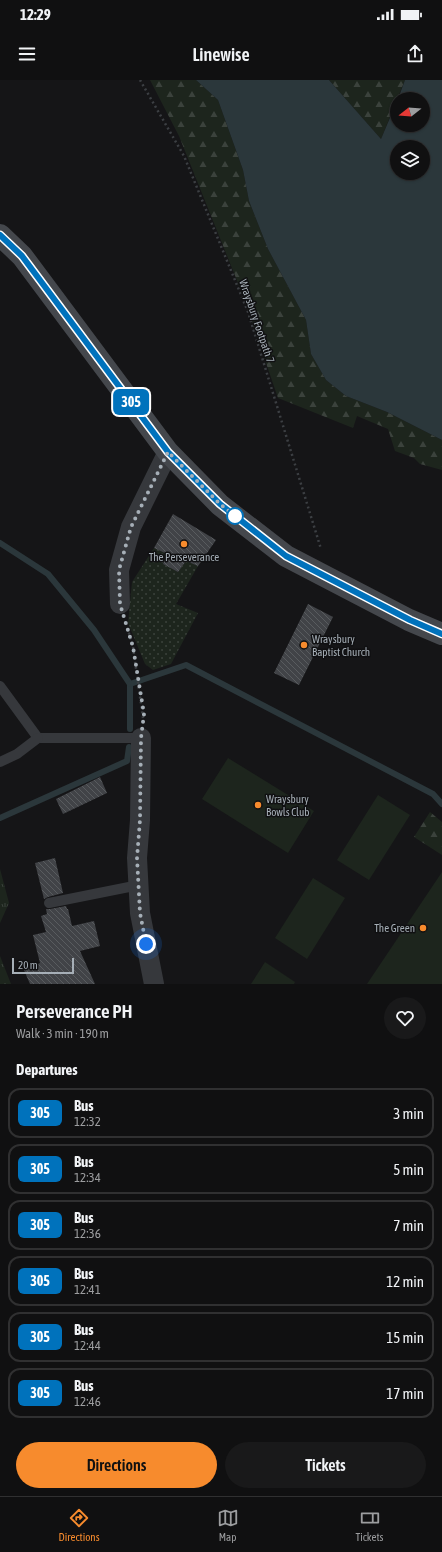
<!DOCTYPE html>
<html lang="en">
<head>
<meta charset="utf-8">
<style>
	:root { --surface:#101011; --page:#19191a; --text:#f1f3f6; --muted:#9c9d9f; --line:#303031; --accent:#f78b2d }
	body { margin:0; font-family:"Asap Condensed",sans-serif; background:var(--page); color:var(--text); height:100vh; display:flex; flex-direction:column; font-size:15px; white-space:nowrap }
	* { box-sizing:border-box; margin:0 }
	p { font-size:13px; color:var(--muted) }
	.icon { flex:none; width:22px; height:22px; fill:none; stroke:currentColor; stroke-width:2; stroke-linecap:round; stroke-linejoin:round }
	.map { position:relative; height:904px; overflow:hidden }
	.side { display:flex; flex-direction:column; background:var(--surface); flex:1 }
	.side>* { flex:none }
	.badge { padding:0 8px; border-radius:6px; font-size:14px; line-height:26px }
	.needle { width:26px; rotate:253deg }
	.tools { position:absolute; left:390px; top:12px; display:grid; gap:8px }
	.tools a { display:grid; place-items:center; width:40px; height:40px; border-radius:50%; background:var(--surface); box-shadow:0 1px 3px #0004,0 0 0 1px var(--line); font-size:20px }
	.scale { position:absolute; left:12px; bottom:10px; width:62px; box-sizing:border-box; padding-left:4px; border:2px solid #a6afb7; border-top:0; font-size:11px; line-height:14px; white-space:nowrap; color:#a6afb7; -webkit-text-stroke:3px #101012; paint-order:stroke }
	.you { position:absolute; width:20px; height:20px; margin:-10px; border:3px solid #fff; border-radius:50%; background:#1a73e8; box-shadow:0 0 0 6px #1a73e833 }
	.map>.badge { position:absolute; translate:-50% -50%; box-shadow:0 0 0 2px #fff }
	h2 { padding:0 16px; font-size:15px; line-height:36px }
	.round { display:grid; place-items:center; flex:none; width:42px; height:42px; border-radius:21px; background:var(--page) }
	.headline { display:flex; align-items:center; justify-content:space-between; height:68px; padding:0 16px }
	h1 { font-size:19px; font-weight:600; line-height:30px }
	.cta { display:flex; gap:8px; margin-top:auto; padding:8px 16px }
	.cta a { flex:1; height:46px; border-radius:24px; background:var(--accent); color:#111; font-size:16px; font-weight:600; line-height:46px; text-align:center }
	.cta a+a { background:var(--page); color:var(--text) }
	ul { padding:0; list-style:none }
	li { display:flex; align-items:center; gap:12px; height:50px; margin:0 8px 6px; padding:0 8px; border:2px solid var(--line); border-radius:12px }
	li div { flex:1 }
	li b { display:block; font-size:15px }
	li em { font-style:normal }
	li .badge { min-width:44px; font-weight:700; text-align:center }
	.status { display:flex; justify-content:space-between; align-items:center; height:28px; padding:0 20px; background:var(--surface); direction:ltr }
	.status svg { height:11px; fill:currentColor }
	header { display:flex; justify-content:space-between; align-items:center; height:52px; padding:0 16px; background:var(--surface); font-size:18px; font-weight:600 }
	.tabs { display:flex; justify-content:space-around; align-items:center; height:56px; border-top:1px solid var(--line); background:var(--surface); font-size:11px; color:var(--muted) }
	.tabs a { display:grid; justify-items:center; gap:2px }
	.tabs .selected { color:var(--accent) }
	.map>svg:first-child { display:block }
	.grass { fill:#1d251d }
	.forest { fill:url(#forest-firs) }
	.park { fill:url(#park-tufts) }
	.garden { fill:url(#garden-dots) }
	.water { fill:#2b373b; fill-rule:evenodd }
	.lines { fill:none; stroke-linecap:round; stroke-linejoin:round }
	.stream { stroke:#2b373b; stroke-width:6 }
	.building { fill:url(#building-back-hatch) }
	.path { stroke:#3c3f43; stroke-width:2.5; stroke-dasharray:2 3; stroke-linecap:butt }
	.lane { stroke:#36383c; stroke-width:10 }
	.street { stroke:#36383c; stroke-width:20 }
	.secondary { stroke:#44474c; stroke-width:22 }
	.line-casing { stroke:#fff; stroke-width:9 }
	.line { stroke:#0072bc; stroke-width:6 }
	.walk { stroke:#a6afb7; stroke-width:4; stroke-dasharray:0 7.2 }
	.stop-dot { fill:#fff; stroke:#0072bc; stroke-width:2 }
	.poi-dot { fill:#f78b2d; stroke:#101012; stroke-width:1.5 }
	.labels { text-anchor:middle; stroke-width:3; stroke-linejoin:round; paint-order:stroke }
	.street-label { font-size:11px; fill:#a6afb7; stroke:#101012 }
	.poi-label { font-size:11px; fill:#a6afb7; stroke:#101012; text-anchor:start }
</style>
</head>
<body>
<div class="status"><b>12:29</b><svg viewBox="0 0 49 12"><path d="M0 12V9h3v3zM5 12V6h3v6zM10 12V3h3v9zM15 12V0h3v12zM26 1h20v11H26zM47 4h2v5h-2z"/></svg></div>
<header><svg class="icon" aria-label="menu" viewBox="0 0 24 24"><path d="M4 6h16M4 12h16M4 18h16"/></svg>Linewise<svg class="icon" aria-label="share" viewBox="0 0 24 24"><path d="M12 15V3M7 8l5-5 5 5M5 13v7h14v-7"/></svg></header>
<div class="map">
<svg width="442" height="904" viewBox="0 0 442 904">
	<defs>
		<pattern id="forest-firs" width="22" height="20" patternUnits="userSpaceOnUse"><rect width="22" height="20" fill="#1d251d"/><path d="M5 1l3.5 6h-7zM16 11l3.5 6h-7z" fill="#3b423c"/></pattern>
		<pattern id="park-tufts" width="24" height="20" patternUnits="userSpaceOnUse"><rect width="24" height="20" fill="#1d251d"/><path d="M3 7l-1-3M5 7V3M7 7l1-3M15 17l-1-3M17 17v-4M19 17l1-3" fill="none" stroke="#3b423c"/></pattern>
		<pattern id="garden-dots" width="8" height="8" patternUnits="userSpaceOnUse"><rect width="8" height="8" fill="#1d251d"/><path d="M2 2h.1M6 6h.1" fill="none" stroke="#3b423c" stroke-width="1.8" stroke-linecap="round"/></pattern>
		<pattern id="building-back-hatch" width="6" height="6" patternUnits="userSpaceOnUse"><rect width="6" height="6" fill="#414347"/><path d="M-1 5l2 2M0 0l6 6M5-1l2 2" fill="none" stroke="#595c5f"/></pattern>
	</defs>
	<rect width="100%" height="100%" fill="#151517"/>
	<!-- grass -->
	<g class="grass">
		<path d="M228,678L314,731L288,773L202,719Z"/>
		<path d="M378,715L410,735L369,800L337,780Z"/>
		<path d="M442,792V904H367Z"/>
		<path d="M313,798L345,818L307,879L275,858Z"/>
		<path d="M265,882L295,902L294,904H251Z"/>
	</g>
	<!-- forest -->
	<g class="forest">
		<path d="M150,0H196L218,20L243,90L249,121L268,169L306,240L311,274L326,300L346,316L387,332L442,360V390L420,384L414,378L395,371L388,349L357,336L353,348L278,318L242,213L179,56Z"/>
		<path d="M329,0H405L381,59Z"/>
		<path d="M430,732L442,742V775L414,757Z"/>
	</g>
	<!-- park -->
	<g class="park">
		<path d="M0,789L9,823L0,843Z"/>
		<path d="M0,876L11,904H0Z"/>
	</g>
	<!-- garden -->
	<path class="garden" d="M154,468L167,474L163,484L178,492L186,481L198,486L176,524L198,533L171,584L153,590L145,584L128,543L132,502Z"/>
	<!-- water -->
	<path class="water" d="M196,0H329L381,59L397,21V45H423V19H398L405,0H442V360L387,332L346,316L326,300L311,274L306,240L268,169L249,121L243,90L218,20ZM397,67H423V93H397Z"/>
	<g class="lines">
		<!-- stream -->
		<g class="stream">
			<path d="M0,463L48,494L94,550L130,604V649"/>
			<path d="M130,604L186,585L433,714L442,724"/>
			<path d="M0,738L127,681L129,667"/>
		</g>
	</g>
	<!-- building -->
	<g class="building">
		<path d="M173,434L216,460L198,486L186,481L178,492L163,484L167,474L154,468Z"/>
		<path d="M308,524L333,537L299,605L274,593Z"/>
		<path d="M100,697L107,713L63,734L56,719Z"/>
		<path d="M55,778L63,813L48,817L44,819L35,783Z"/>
		<path d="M66,826L67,829H68L72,846L94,841L100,866L80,871L95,904H30L24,890L40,883L33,855L46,852L41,836L47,834L46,829H50Z"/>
	</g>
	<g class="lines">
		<!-- path -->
		<g class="path">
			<path d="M140,0L184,76L248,232L321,469"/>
			<path d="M126,543L133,567L143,638"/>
		</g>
		<!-- lane -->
		<g class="lane">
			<path d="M0,606L38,658H141"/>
			<path d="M0,682L17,674L38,658"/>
			<path d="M49,823L139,805"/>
		</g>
		<!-- street -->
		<g class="street">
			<path d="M120,524L119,490L131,447L168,372"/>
			<path d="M141,658L140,740L137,778L140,833L154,904"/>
		</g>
		<!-- secondary -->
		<path class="secondary" d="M0,155L22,176L168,372L220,425L286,476L409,540L442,554"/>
	</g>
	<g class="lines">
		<defs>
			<path id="line" d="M0,155L22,176L168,372L220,424L286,476L410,540L442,554"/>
		</defs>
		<!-- line casing -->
		<use href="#line" class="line-casing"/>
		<!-- line -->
		<use href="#line" class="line"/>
		<!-- walk -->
		<path class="walk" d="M146,864L140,833L137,778L140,740L141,658L144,634L133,567L120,524L119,490L131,447L168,372L220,424L235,436"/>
	</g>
	<!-- markers -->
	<circle class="stop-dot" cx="235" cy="436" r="8"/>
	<g class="poi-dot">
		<circle cx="184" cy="464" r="4"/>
		<circle cx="304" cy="565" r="4"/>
		<circle cx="258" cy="725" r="4"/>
		<circle cx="423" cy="848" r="4"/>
	</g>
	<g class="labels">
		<!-- street labels -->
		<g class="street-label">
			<text transform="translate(257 241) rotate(71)" y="4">Wraysbury Footpath 7</text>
		</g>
		<!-- poi labels -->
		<g class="poi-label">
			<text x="184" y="481" text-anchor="middle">The Perseverance</text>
			<text x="312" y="563">Wraysbury<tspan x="312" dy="13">Baptist Church</tspan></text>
			<text x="266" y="723">Wraysbury<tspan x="266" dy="13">Bowls Club</tspan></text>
			<text x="415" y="852" text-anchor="end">The Green</text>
		</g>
	</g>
</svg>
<div class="tools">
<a><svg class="needle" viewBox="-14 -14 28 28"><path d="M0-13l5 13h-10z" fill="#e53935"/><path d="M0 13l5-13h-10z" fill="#9c9d9f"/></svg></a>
<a><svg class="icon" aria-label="layers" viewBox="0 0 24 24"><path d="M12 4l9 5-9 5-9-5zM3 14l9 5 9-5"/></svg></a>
</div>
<div class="scale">20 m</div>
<div class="you" style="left:146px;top:864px"></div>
<b class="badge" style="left:131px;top:322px;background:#0072bc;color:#fff">305</b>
</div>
<section class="side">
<div class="headline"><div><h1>Perseverance PH</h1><p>Walk · 3 min · 190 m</p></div><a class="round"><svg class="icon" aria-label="heart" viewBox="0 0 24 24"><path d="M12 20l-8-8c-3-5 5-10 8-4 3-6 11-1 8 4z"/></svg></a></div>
<h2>Departures</h2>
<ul>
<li><span class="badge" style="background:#0072bc;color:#fff">305</span><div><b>Bus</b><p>12:32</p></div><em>3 min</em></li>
<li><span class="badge" style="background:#0072bc;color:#fff">305</span><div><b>Bus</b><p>12:34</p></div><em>5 min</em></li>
<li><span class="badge" style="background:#0072bc;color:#fff">305</span><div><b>Bus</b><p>12:36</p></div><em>7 min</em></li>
<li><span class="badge" style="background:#0072bc;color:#fff">305</span><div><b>Bus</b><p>12:41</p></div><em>12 min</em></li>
<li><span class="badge" style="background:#0072bc;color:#fff">305</span><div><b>Bus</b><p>12:44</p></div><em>15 min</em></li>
<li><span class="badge" style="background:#0072bc;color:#fff">305</span><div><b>Bus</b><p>12:46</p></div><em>17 min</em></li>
</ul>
<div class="cta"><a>Directions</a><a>Tickets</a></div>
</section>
<nav class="tabs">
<a class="selected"><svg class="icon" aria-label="directions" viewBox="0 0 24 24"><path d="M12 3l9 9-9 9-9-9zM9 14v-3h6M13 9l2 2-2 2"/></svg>Directions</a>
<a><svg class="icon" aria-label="map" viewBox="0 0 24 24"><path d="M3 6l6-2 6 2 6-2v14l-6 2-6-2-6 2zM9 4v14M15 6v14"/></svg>Map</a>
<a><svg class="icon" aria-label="tickets" viewBox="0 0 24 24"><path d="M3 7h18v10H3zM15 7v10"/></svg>Tickets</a>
</nav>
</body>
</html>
